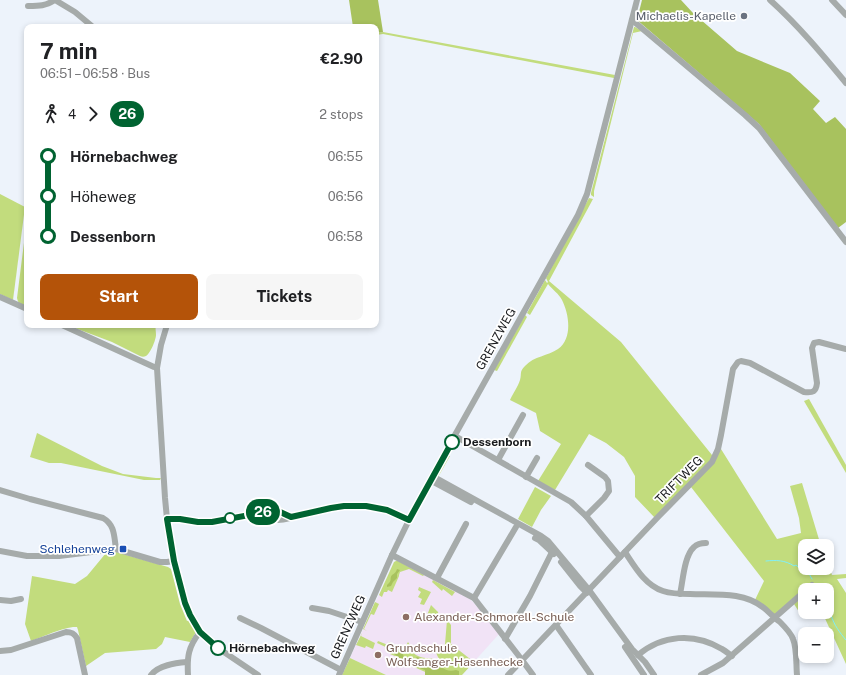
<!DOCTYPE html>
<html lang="en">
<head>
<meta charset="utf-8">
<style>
	:root { --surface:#fff; --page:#f6f6f6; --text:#202124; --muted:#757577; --accent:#b45309 }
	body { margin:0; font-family:"Public Sans",sans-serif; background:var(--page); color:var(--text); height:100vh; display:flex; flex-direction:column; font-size:15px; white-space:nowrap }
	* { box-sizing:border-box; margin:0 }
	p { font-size:13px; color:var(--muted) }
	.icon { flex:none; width:22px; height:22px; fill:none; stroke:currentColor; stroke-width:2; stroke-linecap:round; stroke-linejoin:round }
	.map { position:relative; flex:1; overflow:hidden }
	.side { position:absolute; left:24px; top:24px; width:355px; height:304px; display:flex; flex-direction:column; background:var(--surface); border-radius:8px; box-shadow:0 2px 6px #0003 }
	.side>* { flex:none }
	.badge { padding:0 8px; border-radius:13px; font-size:14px; line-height:26px }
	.tools { position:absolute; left:798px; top:539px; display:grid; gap:8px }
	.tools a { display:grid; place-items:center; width:36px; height:36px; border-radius:8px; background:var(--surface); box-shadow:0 2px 6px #0003; font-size:20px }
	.map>.badge { position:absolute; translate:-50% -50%; box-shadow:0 0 0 2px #fff }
	.legs { display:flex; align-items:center; gap:6px; height:44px; padding:0 16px; font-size:13px }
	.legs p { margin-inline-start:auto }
	.overview { display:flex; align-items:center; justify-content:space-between; height:68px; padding:0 16px }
	h1 { font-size:22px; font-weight:700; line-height:30px }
	.action { display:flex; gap:8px; margin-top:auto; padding:8px 16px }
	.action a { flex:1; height:46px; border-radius:8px; background:var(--accent); color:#fff; font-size:16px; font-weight:700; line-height:46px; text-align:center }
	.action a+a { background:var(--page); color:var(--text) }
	ul { padding:0 16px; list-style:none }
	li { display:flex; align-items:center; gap:14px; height:40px; font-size:15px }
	li i { display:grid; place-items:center; width:6px; height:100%; margin:0 5px; background:currentColor }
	li i::after { content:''; width:10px; height:10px; margin:-5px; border:3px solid; border-radius:50%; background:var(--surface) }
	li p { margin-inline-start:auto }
	li:first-child i { background:linear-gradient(#0000 50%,currentColor 0) }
	li:last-child i { background:linear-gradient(currentColor 50%,#0000 0) }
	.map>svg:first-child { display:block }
	.education { fill:#f1e3f6 }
	.green { fill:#c2dc7d }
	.forest { fill:#a8c25e }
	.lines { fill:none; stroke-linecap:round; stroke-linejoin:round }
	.stream { stroke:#80f0f8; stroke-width:1 }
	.minor { stroke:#a6abaa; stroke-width:6 }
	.line-1-casing { stroke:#fff; stroke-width:9 }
	.line-1 { stroke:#006331; stroke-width:6 }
	.worship-dot { fill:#6b7280; stroke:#fff; stroke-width:1.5 }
	.stop-1-dot { fill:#fff; stroke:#006331; stroke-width:2 }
	.transit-dot { fill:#1a4fb4; stroke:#fff; stroke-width:1.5 }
	.education-dot { fill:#8d6e63; stroke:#fff; stroke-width:1.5 }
	.labels { text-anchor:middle; stroke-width:3.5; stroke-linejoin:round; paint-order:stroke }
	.worship-label { font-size:12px; fill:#5b616d; stroke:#fff; text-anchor:end }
	.street-label { font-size:12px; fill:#191b1e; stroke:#fff }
	.stop-label { font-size:12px; font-weight:bold; fill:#191b1e; stroke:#fff; text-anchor:start }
	.transit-label { font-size:12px; fill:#164399; stroke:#fff; text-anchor:end }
	.education-label { font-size:12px; fill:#785e54; stroke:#fff; text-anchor:start }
</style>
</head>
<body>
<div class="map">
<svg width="846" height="675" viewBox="0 0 846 675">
	<rect width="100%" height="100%" fill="#edf3fb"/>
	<!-- education -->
	<path class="education" d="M396,561H398L468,598L473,602L499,634L462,675H386L350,658L394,562Z"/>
	<!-- green -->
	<g class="green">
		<path d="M634,27H635L642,31L633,33L594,191V197L591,195V193Z"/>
		<path d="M383,32L615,75L614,78L383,34L376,35V33Z"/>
		<path d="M0,194L25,207L13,300L0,294Z"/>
		<path d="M589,198L593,199L549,281L621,342L712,455L717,456L721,449L777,539L801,533L799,518L790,486L802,483L821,546H805V568H827V561L832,575L846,574V578L837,579L846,593V664L822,612H827V590H811L774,615L755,600L764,581L691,487L655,518L635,497V476L624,457L606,443L589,434L555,490L538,481L561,444L540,431L536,413L510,400C513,393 518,387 520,380C522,373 519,372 525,366C534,356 548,356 558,349C573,338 569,314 562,300C559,294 552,289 548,284L530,315L527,313L545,280L547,283L548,282L546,278Z"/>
		<path d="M27,219V307C22,305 18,304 17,298Z"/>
		<path d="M525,315L527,317L497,371L494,370Z"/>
		<path d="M67,325H156C155,329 156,331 156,335C156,340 150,354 146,356C144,357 142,357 140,356L112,342Z"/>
		<path d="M809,399L846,465V473L804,401Z"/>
		<path d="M37,433L102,466L123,474L156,478H161L160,480H144L61,463H49L30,457Z"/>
		<path d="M447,455L450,456L438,477L436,475L437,473Z"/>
		<path d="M535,487L551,496L541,510L532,527L518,519Z"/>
		<path d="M111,552H116L168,567L171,569L180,604L187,621L190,620L196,632L190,642L165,637L162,644L156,649L105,653L86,666L78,630L77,627C65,626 43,637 31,641L25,624L32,576L75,584L87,576L106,553Z"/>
		<path d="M396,561H398L424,575L423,576L409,569L400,572L399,575V576L392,592L388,590L387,592H384L382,597L379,595L394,562Z"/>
		<path d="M433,580L455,592L452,596L443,589L442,591L432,582Z"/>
		<path d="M419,587L431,592L424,605L420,604L422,599L418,597L421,592L418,590Z"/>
		<path d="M805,595V612L801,615L794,604Z"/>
		<path d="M375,602L379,604L374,615L371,614L364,629L367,631L363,629Z"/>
		<path d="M431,605L438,612L439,617L438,618L432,615L430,619L426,618Z"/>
		<path d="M447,620L451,625V644L474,662L462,675H432L405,663L403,666L399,664L402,659L390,654L392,650L377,643L378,641L388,645L389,642L404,649L408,642C411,646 411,652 416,655C424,660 434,656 441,663V662C433,649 437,653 445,644Z"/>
		<path d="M362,633L361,636L375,643L373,649L366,646L365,648L356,645Z"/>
		<path d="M350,658L386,675H342Z"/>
	</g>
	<!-- forest -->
	<g class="forest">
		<path d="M349,0H378L383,32L376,33V27H353Z"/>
		<path d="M642,0H681L693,13L737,51L790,73L820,101L813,109L826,123L835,117L846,129V222L838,228L759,124L637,20Z"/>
		<path d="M397,569L400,570L397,574V578L393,582L391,586L387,587V585C393,580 389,579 392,575C395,573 396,572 397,569Z"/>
		<path d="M393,650C399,651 402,651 404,657L413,660L417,657L429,661H435C442,667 446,673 456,670L459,671V675H425V670C413,666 402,661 393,653Z"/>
	</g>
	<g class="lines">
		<!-- stream -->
		<g class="stream">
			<path d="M766,561C776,560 785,560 794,566L796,565L805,573L808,572L812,579"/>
			<path d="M818,585L820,590"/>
			<path d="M827,606C828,610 830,612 831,615C834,625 840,633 846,640"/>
		</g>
		<!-- minor -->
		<g class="minor">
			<path d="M770,0C798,25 822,54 846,83"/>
			<path d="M832,0L846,15"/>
			<path d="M28,6C40,6 45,6 55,0L75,12L93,27"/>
			<path d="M632,20L745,115L759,128L846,242"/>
			<path d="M0,297L27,309"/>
			<path d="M62,325L154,367L157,368"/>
			<path d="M167,325L161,345L157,368L165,498L167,519L174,561L185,603L190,615L200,632L215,646L258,675"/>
			<path d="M455,436L571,502L586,516L620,557"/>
			<path d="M498,460L523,415"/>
			<path d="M432,476L541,536L548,541L589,590L632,649L645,662L654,675"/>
			<path d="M526,477L537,458"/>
			<path d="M430,480L471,502"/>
			<path d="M0,490L30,499L103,518C115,525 114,536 116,549"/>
			<path d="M261,513C267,516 272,519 278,520C285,520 292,517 299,516C321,511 343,504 366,506C381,507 395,513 409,520"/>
			<path d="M586,516L604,498L609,491L608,481L605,477L588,465"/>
			<path d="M167,519H180L198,522H212L271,511H278L291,517"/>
			<path d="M535,538L539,540L554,554"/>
			<path d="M0,551L27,556H59L116,549L160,562H167L174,561"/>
			<path d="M625,552C635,567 645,585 663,591C672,594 681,594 690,594C714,595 744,591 764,608C767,610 770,614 773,616C775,619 778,620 780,622C784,626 791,633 793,639C797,648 796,664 797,675"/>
			<path d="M392,555L474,598L522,660L533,675"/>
			<path d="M561,562L580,586L587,593"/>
			<path d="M437,578L466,524"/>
			<path d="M807,590L812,585"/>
			<path d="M680,594C683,581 684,556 694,547C697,544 702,543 706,543"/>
			<path d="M474,598L516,527"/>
			<path d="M0,600L11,601L21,599"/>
			<path d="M312,608L329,611L362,622"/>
			<path d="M240,618L261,628L341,670"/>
			<path d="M556,625L591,675"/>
			<path d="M505,639L530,596L552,552"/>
			<path d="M625,647L644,675"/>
			<path d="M0,651L11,650L66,632C71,632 74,633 77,638L85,675"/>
			<path d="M638,655C662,635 694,632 722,649C726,651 729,654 732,656"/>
			<path d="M151,675C159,665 175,663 187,662"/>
			<path d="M188,675C187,657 188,647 200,632"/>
			<path d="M339,675L392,555L409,520L432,476L578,215L587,194L637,0"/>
			<path d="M508,675L658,517L712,462L718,449L721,435L733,369L738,362L741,361L750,363L804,392C813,393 816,392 817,383L812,348L814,343L819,342L846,349"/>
			<path d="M701,675L723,663L805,591"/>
		</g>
	</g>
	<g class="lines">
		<defs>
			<path id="line-1" d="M218,648L200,632L190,615L185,603L174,561L167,519H180L198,522H212L271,511H278L291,517L331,508L344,506H366L387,510L409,520L452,442"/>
		</defs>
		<!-- line-1 casing -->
		<use href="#line-1" class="line-1-casing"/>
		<!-- line-1 -->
		<use href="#line-1" class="line-1"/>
	</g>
	<!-- markers -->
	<circle class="worship-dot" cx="744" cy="16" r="4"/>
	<g class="stop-1-dot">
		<circle cx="452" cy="442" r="7"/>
		<circle cx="230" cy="518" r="5"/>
		<circle cx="218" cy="648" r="7"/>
	</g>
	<rect class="transit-dot" x="119" y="545" width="8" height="8" rx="2"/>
	<g class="education-dot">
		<circle cx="406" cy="617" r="4"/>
		<circle cx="378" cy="655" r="4"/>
	</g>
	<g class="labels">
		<!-- worship labels -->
		<g class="worship-label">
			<text x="736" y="20">Michaelis-Kapelle</text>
		</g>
		<!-- street labels -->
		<g class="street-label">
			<text transform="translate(496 339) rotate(-61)" y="4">GRENZWEG</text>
			<text transform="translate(679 480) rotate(-45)" y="4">TRIFTWEG</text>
			<text transform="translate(348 627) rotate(-66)" y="4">GRENZWEG</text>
		</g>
		<!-- stop labels -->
		<g class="stop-label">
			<text x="463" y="446">Dessenborn</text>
			<text x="229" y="652">Hörnebachweg</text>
		</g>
		<!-- transit labels -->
		<g class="transit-label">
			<text x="115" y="553">Schlehenweg</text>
		</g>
		<!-- education labels -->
		<g class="education-label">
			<text x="414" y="621">Alexander-Schmorell-Schule</text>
			<text x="386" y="652">Grundschule<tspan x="386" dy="14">Wolfsanger-Hasenhecke</tspan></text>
		</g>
	</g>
</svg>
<div class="tools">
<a><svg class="icon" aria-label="layers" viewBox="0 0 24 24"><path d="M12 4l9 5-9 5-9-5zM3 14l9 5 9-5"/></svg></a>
<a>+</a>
<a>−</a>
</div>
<b class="badge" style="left:263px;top:512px;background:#006331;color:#fff">26</b>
<section class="side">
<div class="overview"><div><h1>7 min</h1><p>06:51 – 06:58 · Bus</p></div><b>€2.90</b></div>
<div class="legs"><svg class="icon" aria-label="walk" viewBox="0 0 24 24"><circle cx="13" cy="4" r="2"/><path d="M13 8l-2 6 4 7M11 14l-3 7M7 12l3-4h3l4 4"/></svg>4<svg class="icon" aria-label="forward" viewBox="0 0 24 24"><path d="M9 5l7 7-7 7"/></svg><b class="badge" style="background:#006331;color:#fff">26</b><p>2 stops</p></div>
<ul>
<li><i style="color:#006331"></i><b>Hörnebachweg</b><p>06:55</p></li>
<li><i style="color:#006331"></i><span>Höheweg</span><p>06:56</p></li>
<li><i style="color:#006331"></i><b>Dessenborn</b><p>06:58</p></li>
</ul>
<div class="action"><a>Start</a><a>Tickets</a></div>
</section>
</div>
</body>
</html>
